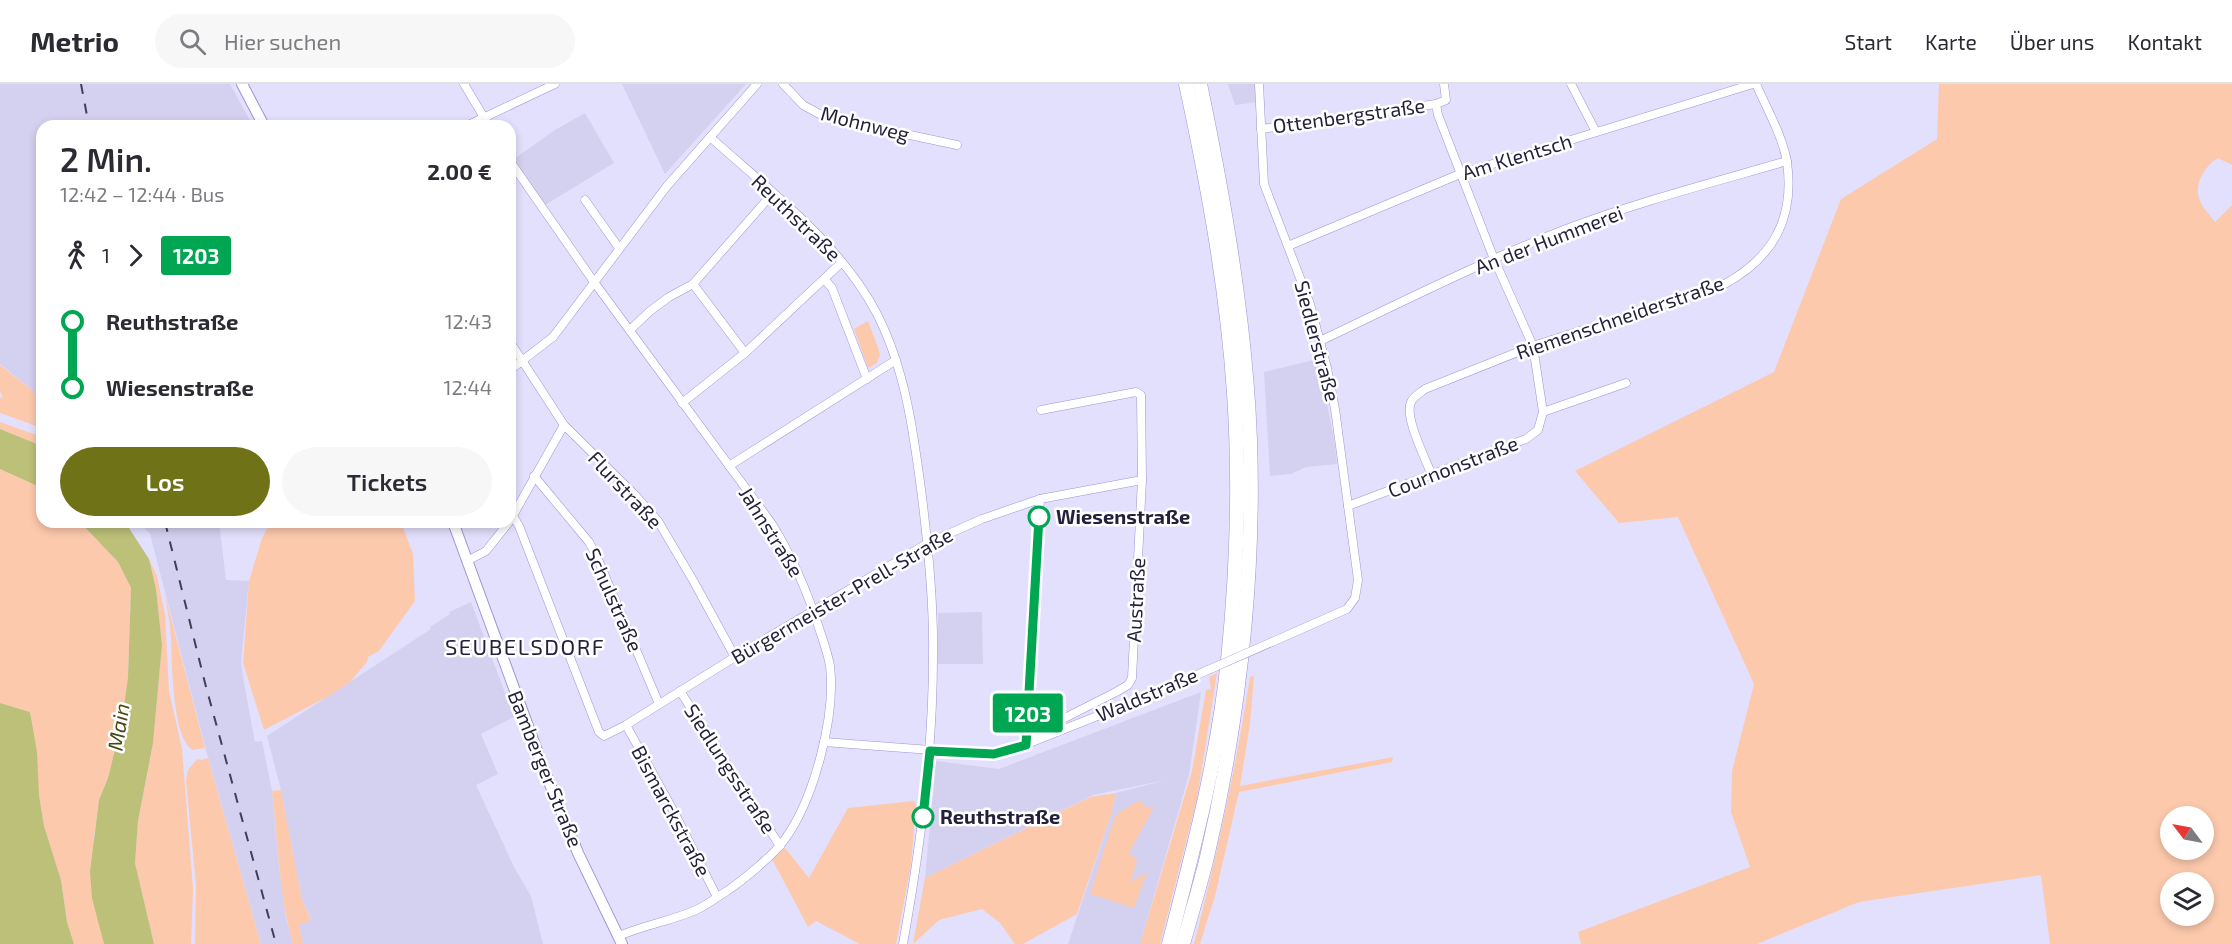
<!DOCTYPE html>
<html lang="de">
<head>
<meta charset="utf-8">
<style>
	:root { --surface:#fff; --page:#f7f7f7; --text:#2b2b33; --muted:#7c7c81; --line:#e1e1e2; --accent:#6f7217 }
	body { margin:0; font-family:"Exo 2",sans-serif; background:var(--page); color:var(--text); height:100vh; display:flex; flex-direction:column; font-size:22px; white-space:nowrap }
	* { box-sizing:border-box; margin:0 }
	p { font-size:20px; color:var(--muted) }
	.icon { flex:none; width:33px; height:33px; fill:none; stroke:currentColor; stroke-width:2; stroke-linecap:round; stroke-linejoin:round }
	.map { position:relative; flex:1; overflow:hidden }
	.details { position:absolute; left:36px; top:36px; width:480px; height:408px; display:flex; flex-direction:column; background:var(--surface); border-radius:18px; box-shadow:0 3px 9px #0003 }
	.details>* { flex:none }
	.badge { padding:0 12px; border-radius:4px; font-size:21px; line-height:39px }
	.needle { width:39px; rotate:302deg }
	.tools { position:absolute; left:2160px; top:722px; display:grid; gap:12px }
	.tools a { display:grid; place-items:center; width:54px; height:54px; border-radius:50%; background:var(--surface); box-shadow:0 3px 9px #0003; font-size:30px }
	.map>.badge { position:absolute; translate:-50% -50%; box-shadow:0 0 0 3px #fff }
	.legs { display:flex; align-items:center; gap:9px; height:66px; padding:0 24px; font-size:20px }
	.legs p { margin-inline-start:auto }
	.overview { display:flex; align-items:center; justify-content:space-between; height:102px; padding:0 24px }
	h1 { font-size:33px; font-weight:600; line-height:45px }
	.button { display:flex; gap:12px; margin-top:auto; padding:12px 24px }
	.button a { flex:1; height:69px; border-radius:36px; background:var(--accent); color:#fff; font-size:24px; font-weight:600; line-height:69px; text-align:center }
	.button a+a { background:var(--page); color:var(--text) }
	ul { padding:0 24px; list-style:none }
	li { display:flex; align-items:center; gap:21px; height:66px; font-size:22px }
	li i { display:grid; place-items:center; width:9px; height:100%; margin:0 8px; background:currentColor }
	li i::after { content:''; width:15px; height:15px; margin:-8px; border:4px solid; border-radius:50%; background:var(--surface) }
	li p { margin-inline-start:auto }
	li:first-child i { background:linear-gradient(#0000 50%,currentColor 0) }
	li:last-child i { background:linear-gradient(currentColor 50%,#0000 0) }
	header { display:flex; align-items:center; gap:36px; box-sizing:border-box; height:84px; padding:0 30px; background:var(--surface); border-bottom:2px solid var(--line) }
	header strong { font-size:28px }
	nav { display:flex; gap:33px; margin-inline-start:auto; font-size:21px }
	.search { width:420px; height:54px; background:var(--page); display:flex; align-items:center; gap:15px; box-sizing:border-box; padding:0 21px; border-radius:33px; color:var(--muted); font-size:22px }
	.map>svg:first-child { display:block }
	.built { fill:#d4d0ef }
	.green { fill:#fcc9ad; fill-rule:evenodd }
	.water { fill:#bcc078 }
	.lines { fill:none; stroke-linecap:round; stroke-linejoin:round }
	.street-casing { stroke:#9f93d8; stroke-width:9 }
	.secondary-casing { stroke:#9f93d8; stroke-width:12 }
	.highway-casing { stroke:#9f93d8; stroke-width:15 }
	.street { stroke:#fff; stroke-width:8 }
	.secondary { stroke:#fff; stroke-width:10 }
	.highway { stroke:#fff; stroke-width:14 }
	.rail { stroke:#423d58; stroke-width:2; stroke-dasharray:10 10; stroke-linecap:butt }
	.street-bridge-casing { stroke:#9f93d8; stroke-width:9; stroke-linecap:butt }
	.street-bridge { stroke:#fff; stroke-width:8 }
	.line-1-casing { stroke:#fff; stroke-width:14 }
	.line-1 { stroke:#00a651; stroke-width:9 }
	.stop-1-dot { fill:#fff; stroke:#00a651; stroke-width:3 }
	.labels { text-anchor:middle; stroke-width:5; stroke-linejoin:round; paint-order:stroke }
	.street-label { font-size:20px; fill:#241f3a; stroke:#fff }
	.stop-label { font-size:20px; font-weight:bold; fill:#241f3a; stroke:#fff; text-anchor:start }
	.water-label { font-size:21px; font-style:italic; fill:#474812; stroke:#fff }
	.quarter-label { font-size:22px; letter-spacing:1.5px; fill:#241f3a; stroke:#fff }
</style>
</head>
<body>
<header>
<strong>Metrio</strong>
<div class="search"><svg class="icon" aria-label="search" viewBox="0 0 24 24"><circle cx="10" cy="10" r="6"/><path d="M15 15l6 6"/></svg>Hier suchen</div>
<nav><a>Start</a><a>Karte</a><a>Über uns</a><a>Kontakt</a></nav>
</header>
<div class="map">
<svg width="2232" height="860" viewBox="0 0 2232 860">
	<rect width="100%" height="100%" fill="#e3e0fd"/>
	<!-- built -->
	<g class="built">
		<path d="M0,0H230L253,42H42V314L0,280Z"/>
		<path d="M622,0H746L665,90Z"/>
		<path d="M1228,0H1262L1264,17L1235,21Z"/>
		<path d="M585,29L614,79L545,121L514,75L555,46Z"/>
		<path d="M1318,275L1334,355L1337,380L1306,383L1291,390L1270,392L1264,288Z"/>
		<path d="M139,438H219L226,496L249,497L241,578L244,599L255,658L262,657L272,707L279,783L286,834L293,860H261L206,666L150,450Z"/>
		<path d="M471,518L514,633L481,650L498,690L476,701L515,785L531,812L543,860H303L299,841L311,835L302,816L281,706L267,652L431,545L430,543L450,530L449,528Z"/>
		<path d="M982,528L983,580H938V529Z"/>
		<path d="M1201,608L1189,691L1140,860H1068L1111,731L1116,709L1166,696L1093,711L925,794L936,677L999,685Z"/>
	</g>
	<!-- green -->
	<g class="green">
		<path d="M1939,0H2232V81L2218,74C2206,81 2194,99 2199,114C2201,122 2210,131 2215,138L2232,121V860H2050L2041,791L1859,818L1757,860H1581L1578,848L1750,783L1731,728L1732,687L1754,600L1678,433L1619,439L1575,387L1774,288L1841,115L1937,55ZM2170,732H2204V765H2170ZM2170,798H2204V831H2170Z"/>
		<path d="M868,237L878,263L880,271L877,279L868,284L854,245Z"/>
		<path d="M0,281L42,314V344L0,329V314L3,313L0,308Z"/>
		<path d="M0,338L42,353V362L0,345Z"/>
		<path d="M0,385L41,403L42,438H80L118,478L131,504L128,593L122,637L108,694L99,716L94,753L104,860H74L67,838L61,796L44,742L39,711L30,628L0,619Z"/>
		<path d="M271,438H401L413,470L415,517L379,567L368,573L367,578L350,598L329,612L264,646L243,579L249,497L262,454Z"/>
		<path d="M149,475L157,492L165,531L169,607L182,665L193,805L191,860H154L135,779L138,737L153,659L162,561L156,505Z"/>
		<path d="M164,507L205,664L193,666C172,655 172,576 171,553C170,538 167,522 164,507Z"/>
		<path d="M1217,589L1197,715L1160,860H1140L1192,687L1206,606L1211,605L1209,593Z"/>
		<path d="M1254,592L1250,640L1240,702L1393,673L1392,678L1239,708L1215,812L1200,860H1194C1217,771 1236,683 1250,593Z"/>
		<path d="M208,674L261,860H195L196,801L186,696L188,686L197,675L202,676Z"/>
		<path d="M281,706L302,816L311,836L299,841L303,860H293C279,810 278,758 272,707Z"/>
		<path d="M1116,709L1111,731L1077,830L1023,860H1015L1000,839L982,825L939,836L913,860L925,794L1090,713Z"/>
		<path d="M1140,716L1145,723H1154L1129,769L1137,776L1131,798L1147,788L1134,824L1090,810L1114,735L1118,729Z"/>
		<path d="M914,717L916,720L911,781L896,860H860L816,837L808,843L772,775L785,764L809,794L848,724Z"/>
	</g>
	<!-- water -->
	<g class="water">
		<path d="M0,345L42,362V404L0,385Z"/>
		<path d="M80,438H125L149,475L156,505L162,561L153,659L138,737L135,779L154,860H104L92,814L90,788L99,716L108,694L122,637L128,593L131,504L118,478Z"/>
		<path d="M0,619L30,628L37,668L39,711L44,742L61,796L67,838L74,860H0Z"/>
	</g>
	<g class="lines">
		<defs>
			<g id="street">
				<path d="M464,0L489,42"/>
				<path d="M783,0L803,21L825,33L957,61"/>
				<path d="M1259,0L1264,100L1310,220L1327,284L1335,325L1358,496L1355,514L1347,525L1272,558"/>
				<path d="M1571,0L1596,48"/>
				<path d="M466,42L555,0"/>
				<path d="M1261,45L1436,20"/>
				<path d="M710,53C768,105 841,160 877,230C905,285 913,345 921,405C928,460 934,516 933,572C933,669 920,765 903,860"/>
				<path d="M510,77L594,198L772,440C793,474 808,509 820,547C824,559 828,570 830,582C836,632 814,715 785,755C774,771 743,796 727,807C717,813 707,821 696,826C671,837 644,841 619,852"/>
				<path d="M585,116L619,164"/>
				<path d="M1288,162L1460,90L1753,0"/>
				<path d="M825,196L832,204L867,295"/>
				<path d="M693,200L745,269"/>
				<path d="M630,246L650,227L669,213L693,200L773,109"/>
				<path d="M1320,257C1400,219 1479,179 1561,147C1634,119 1711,99 1787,77"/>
				<path d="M510,258L564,341L634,410L658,437L694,498L735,573"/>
				<path d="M510,286L553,253L667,102L757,0"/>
				<path d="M682,319L745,269L842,178"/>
				<path d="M1543,328L1626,299"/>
				<path d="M729,382L896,276"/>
				<path d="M534,392L589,458L597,473L659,620"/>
				<path d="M1432,392C1426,375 1404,334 1411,318C1414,312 1420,309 1425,305L1533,262L1723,201C1773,174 1795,135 1787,78C1783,53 1766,23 1756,0"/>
				<path d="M1348,422L1526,355L1538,346L1543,328L1533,262L1494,175L1438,31L1436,20L1446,16L1444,0"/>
				<path d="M513,432L519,442L599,648L604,652L626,641L735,573L928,459L982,435L1040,415L1142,396"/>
				<path d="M511,435L564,341"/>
				<path d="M467,477L486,467L509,438"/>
				<path d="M680,607L780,762"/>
				<path d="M626,641L674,728L717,813"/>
				<path d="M824,658L984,670L1007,668L1160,607L1208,586"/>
				<path d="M1026,661L1043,645L1116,608L1128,601L1132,594L1142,396L1141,311L1136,308L1041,326"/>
				<path d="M1026,661L1040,415"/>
			</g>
			<g id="secondary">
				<path d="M242,0L264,42"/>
				<path d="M453,438L543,683L578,769L622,860"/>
			</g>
			<g id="highway">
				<path d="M1169,860C1193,767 1218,673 1228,576C1237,488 1240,397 1234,309C1227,205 1208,102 1186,0"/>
				<path d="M1183,860C1191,831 1200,802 1207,773C1242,624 1259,457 1247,304C1239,201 1221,101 1200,0"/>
			</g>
		</defs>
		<!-- street casing -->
		<use href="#street" class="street-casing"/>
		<!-- secondary casing -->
		<use href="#secondary" class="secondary-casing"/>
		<!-- highway casing -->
		<use href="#highway" class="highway-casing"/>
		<!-- street -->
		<use href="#street" class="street"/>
		<!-- secondary -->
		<use href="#secondary" class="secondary"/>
		<!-- highway -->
		<use href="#highway" class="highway"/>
		<!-- rail -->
		<g class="rail">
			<path d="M81,0L89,42"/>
			<path d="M165,438L205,599L276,860"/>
		</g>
		<defs>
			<path id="street-bridge" d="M1208,586L1272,558"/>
		</defs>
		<!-- street-bridge casing -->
		<use href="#street-bridge" class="street-bridge-casing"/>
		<!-- street-bridge -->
		<use href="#street-bridge" class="street-bridge"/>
	</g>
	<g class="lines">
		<defs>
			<path id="line-1" d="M923,733L930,667L994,670L1026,661L1039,433"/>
		</defs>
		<!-- line-1 casing -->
		<use href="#line-1" class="line-1-casing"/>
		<!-- line-1 -->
		<use href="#line-1" class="line-1"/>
	</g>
	<!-- markers -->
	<g class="stop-1-dot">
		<circle cx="1039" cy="433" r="10"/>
		<circle cx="923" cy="733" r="10"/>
	</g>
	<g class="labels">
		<!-- street labels -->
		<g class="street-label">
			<text transform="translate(1349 32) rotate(-8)" y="7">Ottenbergstraße</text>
			<text transform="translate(865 40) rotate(14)" y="7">Mohnweg</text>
			<text transform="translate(1517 73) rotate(-17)" y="7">Am Klentsch</text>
			<text transform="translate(796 134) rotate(44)" y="7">Reuthstraße</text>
			<text transform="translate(1549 156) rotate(-21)" y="7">An der Hummerei</text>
			<text transform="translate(1620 234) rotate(-19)" y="7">Riemenschneiderstraße</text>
			<text transform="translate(1317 257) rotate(75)" y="7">Siedlerstraße</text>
			<text transform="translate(1453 383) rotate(-21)" y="7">Cournonstraße</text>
			<text transform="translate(625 406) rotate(47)" y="7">Flurstraße</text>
			<text transform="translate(771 448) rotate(58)" y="7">Jahnstraße</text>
			<text transform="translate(842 512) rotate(-30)" y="7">Bürgermeister-Prell-Straße</text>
			<text transform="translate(614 516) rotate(66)" y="7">Schulstraße</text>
			<text transform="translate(1136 516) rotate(-87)" y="7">Austraße</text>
			<text transform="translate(1147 611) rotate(-23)" y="7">Waldstraße</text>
			<text transform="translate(545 685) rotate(68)" y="7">Bamberger Straße</text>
			<text transform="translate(730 685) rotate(57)" y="7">Siedlungsstraße</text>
			<text transform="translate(671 727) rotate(62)" y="7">Bismarckstraße</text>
		</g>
		<!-- stop labels -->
		<g class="stop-label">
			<text x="1056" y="440">Wiesenstraße</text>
			<text x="940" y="740">Reuthstraße</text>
		</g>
		<!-- water labels -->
		<g class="water-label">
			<text transform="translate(119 643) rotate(-81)" y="7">Main</text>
		</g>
		<!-- quarter labels -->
		<g class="quarter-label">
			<text x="525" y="571">SEUBELSDORF</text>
		</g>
	</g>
</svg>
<div class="tools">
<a><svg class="needle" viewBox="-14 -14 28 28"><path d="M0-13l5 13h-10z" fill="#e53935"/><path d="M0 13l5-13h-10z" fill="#7c7c81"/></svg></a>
<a><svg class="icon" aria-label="layers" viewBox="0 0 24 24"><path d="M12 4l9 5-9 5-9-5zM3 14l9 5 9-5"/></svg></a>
</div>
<b class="badge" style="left:1028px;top:629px;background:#00a651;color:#fff">1203</b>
<section class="details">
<div class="overview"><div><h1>2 Min.</h1><p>12:42 – 12:44 · Bus</p></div><b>2.00 €</b></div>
<div class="legs"><svg class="icon" aria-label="walk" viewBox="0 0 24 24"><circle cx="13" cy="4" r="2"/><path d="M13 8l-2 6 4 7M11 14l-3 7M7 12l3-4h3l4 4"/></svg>1<svg class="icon" aria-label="forward" viewBox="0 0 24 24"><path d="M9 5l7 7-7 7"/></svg><b class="badge" style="background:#00a651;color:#fff">1203</b></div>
<ul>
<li><i style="color:#00a651"></i><b>Reuthstraße</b><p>12:43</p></li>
<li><i style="color:#00a651"></i><b>Wiesenstraße</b><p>12:44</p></li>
</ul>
<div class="button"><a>Los</a><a>Tickets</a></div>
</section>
</div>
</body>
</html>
